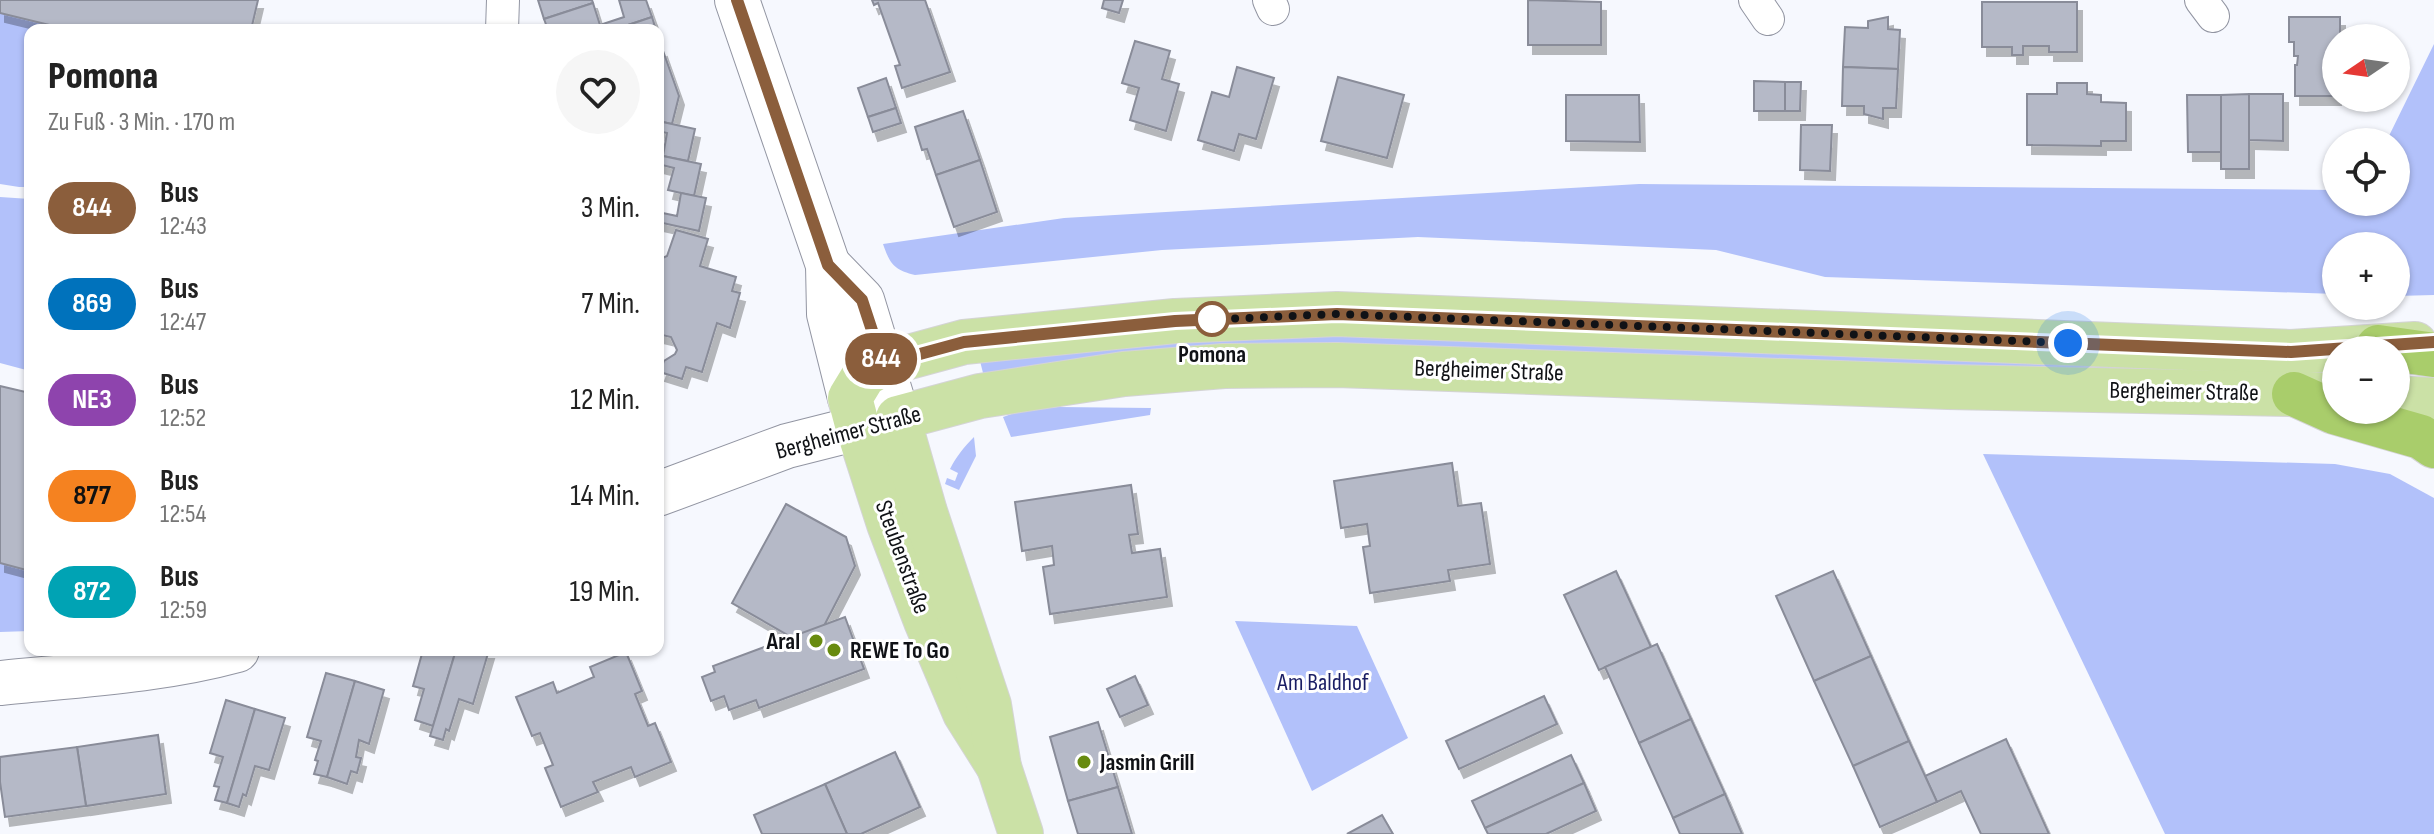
<!DOCTYPE html>
<html lang="de">
<head>
<meta charset="utf-8">
<style>
	:root { --surface:#fff; --page:#f6f6f6; --text:#222; --muted:#767676 }
	body { margin:0; font-family:"Sofia Sans Condensed",sans-serif; background:var(--page); color:var(--text); height:100vh; display:flex; flex-direction:column; font-size:30px; white-space:nowrap }
	* { box-sizing:border-box; margin:0 }
	p { font-size:26px; color:var(--muted) }
	.icon { flex:none; width:44px; height:44px; fill:none; stroke:currentColor; stroke-width:2; stroke-linecap:round; stroke-linejoin:round }
	.map { position:relative; flex:1; overflow:hidden }
	.panel { position:absolute; left:24px; top:24px; width:640px; height:632px; display:flex; flex-direction:column; background:var(--surface); border-radius:16px; box-shadow:0 2px 6px #0004 }
	.panel>* { flex:none }
	.badge { padding:0 16px; border-radius:26px; font-size:28px; line-height:52px }
	.needle { width:52px; rotate:257deg }
	.controls { position:absolute; left:2322px; top:24px; display:grid; gap:16px }
	.controls a { display:grid; place-items:center; width:88px; height:88px; border-radius:50%; background:var(--surface); box-shadow:0 2px 6px #0004; font-size:40px }
	.you { position:absolute; width:40px; height:40px; margin:-20px; border:6px solid #fff; border-radius:50%; background:#1a73e8; box-shadow:0 0 0 12px #1a73e833 }
	.map>.badge { position:absolute; translate:-50% -50%; box-shadow:0 0 0 4px #fff }
	.round { display:grid; place-items:center; flex:none; width:84px; height:84px; border-radius:42px; background:var(--page) }
	.overview { display:flex; align-items:center; justify-content:space-between; height:136px; padding:0 24px }
	h1 { font-size:38px; font-weight:800; line-height:60px }
	ul { padding:0; list-style:none }
	li { display:flex; align-items:center; gap:24px; height:96px; padding:0 24px }
	li div { flex:1 }
	li b { display:block; font-size:30px }
	li em { font-style:normal }
	li .badge { min-width:88px; font-weight:700; text-align:center }
	.map>svg:first-child { display:block }
	.green { fill:#b2c1fa }
	.building { fill:#b5b9c7; stroke:#898c99; stroke-width:2; filter:url(#shadow) }
	.lines { fill:none; stroke-linecap:round; stroke-linejoin:round }
	.minor-casing { stroke:#9295a2; stroke-width:34 }
	.secondary-casing { stroke:#9295a2; stroke-width:46 }
	.primary-casing { stroke:#d4d4d5; stroke-width:46 }
	.motorway-casing { stroke:#d4d4d5; stroke-width:46 }
	.minor { stroke:#fff; stroke-width:32 }
	.secondary { stroke:#fff; stroke-width:44 }
	.primary { stroke:#cbe1a6; stroke-width:44 }
	.motorway { stroke:#a9cd6b; stroke-width:44 }
	.line-casing { stroke:#fff; stroke-width:18 }
	.line { stroke:#8b5e3c; stroke-width:12 }
	.walk { stroke:#101216; stroke-width:8; stroke-dasharray:0 14.4 }
	.stop-dot { fill:#fff; stroke:#8b5e3c; stroke-width:4 }
	.poi-dot { fill:#688b0f; stroke:#fff; stroke-width:3 }
	.labels { text-anchor:middle; stroke-width:6; stroke-linejoin:round; paint-order:stroke }
	.stop-label { font-size:24px; font-weight:bold; fill:#101216; stroke:#fff }
	.street-label { font-size:24px; fill:#101216; stroke:#fff }
	.poi-label { font-size:24px; font-weight:bold; fill:#101216; stroke:#fff; text-anchor:start }
	.park-label { font-size:24px; fill:#1a1e64; stroke:#fff }
</style>
</head>
<body>
<div class="map">
<svg width="2434" height="834" viewBox="0 0 2434 834">
	<defs>
		<filter id="shadow"><feDropShadow dx="5" dy="9" stdDeviation="0" flood-color="#0004"/></filter>
	</defs>
	<rect width="100%" height="100%" fill="#f6f8fe"/>
	<!-- green -->
	<g class="green">
		<path d="M0,13L70,30H30V187H19L0,184Z"/>
		<path d="M2434,44V295L2396,296V246H2336V294L1825,277L1716,250L1418,237L1162,250L915,275C894,270 890,264 883,244L1064,218L1639,184L2336,190V202H2396V142H2386Z"/>
		<path d="M0,197L30,199V371L0,363Z"/>
		<path d="M1363,333L2336,370V380L984,377L980,361L1124,343Z"/>
		<path d="M1058,407L1151,408L1150,415L1011,437L1003,417L1026,409Z"/>
		<path d="M974,437L976,456L959,490L945,484L947,478L955,481L958,473L950,469C956,457 964,447 974,437Z"/>
		<path d="M1983,454L2335,464L2390,474L2434,498V834H2165Z"/>
		<path d="M0,563L30,571V631L0,632Z"/>
		<path d="M1235,621L1357,626L1408,738L1312,791Z"/>
	</g>
	<!-- building -->
	<g class="building">
		<path d="M0,0H258L251,30H70L0,13Z"/>
		<path d="M538,0H592L593,3L544,19Z"/>
		<path d="M619,0H646L652,17L613,30H548L544,19L593,3L600,25L624,17Z"/>
		<path d="M872,0H925L950,72L902,88L895,66L900,65L878,3L874,5Z"/>
		<path d="M1104,0H1123L1119,13L1102,8Z"/>
		<path d="M1528,0L1601,2V45H1528Z"/>
		<path d="M1982,2H2077V52H2049V46H2023V55H2012V47H1982Z"/>
		<path d="M652,17L656,30H613Z"/>
		<path d="M1888,17V29L1900,30L1898,69L1843,67L1845,27L1868,28V21Z"/>
		<path d="M2289,17H2340V38H2336V96H2295V65H2297L2298,56H2294V42H2289Z"/>
		<path d="M1135,41L1170,51L1162,79L1179,84L1166,131L1130,120L1139,88L1122,83Z"/>
		<path d="M662,48L679,96L672,124L658,121V49Z"/>
		<path d="M1237,67L1274,78L1256,139L1239,134L1234,151L1198,140L1212,92L1229,97Z"/>
		<path d="M1843,67L1898,69L1896,108H1883V119L1864,114V106H1842Z"/>
		<path d="M1338,77L1404,95L1387,158L1321,141Z"/>
		<path d="M886,78L896,108L868,117L858,88Z"/>
		<path d="M1754,81L1785,82V111H1754Z"/>
		<path d="M1785,82H1801L1800,111H1785Z"/>
		<path d="M2057,83H2087V94L2101,95V102L2126,103V141H2101V146L2027,145V94H2057Z"/>
		<path d="M2249,94H2283V141L2249,140Z"/>
		<path d="M2249,94V169H2221V95Z"/>
		<path d="M1566,95H1639L1640,142L1566,141Z"/>
		<path d="M2187,95H2221V152H2188Z"/>
		<path d="M896,108L901,123L873,132L868,117Z"/>
		<path d="M963,111L980,160L936,175L927,149L922,150L915,127Z"/>
		<path d="M658,121L695,129L688,161L663,156L667,133L658,131Z"/>
		<path d="M1801,125H1832L1830,171L1800,170Z"/>
		<path d="M658,155L701,164L694,196L668,190L674,168L658,164Z"/>
		<path d="M980,160L997,212L954,227L936,175Z"/>
		<path d="M681,193L706,198L699,231L658,222V212L677,216Z"/>
		<path d="M676,230L708,239L700,266L736,277L732,291L740,293L730,328L717,323L702,372L686,367L682,379L660,372L664,361L675,354L677,350L671,337L658,334V260L667,256Z"/>
		<path d="M0,386L30,393V571L0,563Z"/>
		<path d="M1452,463L1458,506L1481,503L1490,564L1448,570L1450,581L1370,593L1363,547L1370,546L1367,524L1341,528L1334,481Z"/>
		<path d="M1131,485L1138,534L1129,535L1132,553L1160,549L1167,597L1050,614L1043,567L1054,565L1052,546L1022,551L1015,502Z"/>
		<path d="M786,504L846,537L855,566L812,649L732,603Z"/>
		<path d="M1616,571L1651,647L1599,670L1564,595Z"/>
		<path d="M1833,571L1871,656L1814,681L1776,596Z"/>
		<path d="M845,617L864,669L759,708L756,700L729,710L724,696L711,701L702,677L715,672L713,666Z"/>
		<path d="M1657,644L1691,719L1639,743L1605,667Z"/>
		<path d="M423,650H456L433,726L415,720L424,689L413,686Z"/>
		<path d="M456,650H489L473,704L459,699L449,731L446,729L443,740L430,736Z"/>
		<path d="M626,652L642,691L635,694L648,726L655,723L671,762L635,777L631,767L593,782L598,792L561,807L545,768L553,765L540,733L532,736L516,697L553,682L557,693L594,677L590,667Z"/>
		<path d="M1871,656L1909,741L1853,766L1814,681Z"/>
		<path d="M326,673L355,681L327,777L314,774L318,761L315,760L321,741L307,737Z"/>
		<path d="M1135,676L1148,705L1120,717L1107,689Z"/>
		<path d="M355,681L384,690L369,744L359,740L356,757L361,758L357,773L351,771L347,784L327,777Z"/>
		<path d="M1544,696L1557,724L1459,769L1446,741Z"/>
		<path d="M226,700L255,709L227,803L215,800L219,787L214,786L223,757L210,753Z"/>
		<path d="M255,709L285,718L269,770L255,766L246,796L243,794L239,807L227,803Z"/>
		<path d="M1691,719L1725,794L1673,818L1639,743Z"/>
		<path d="M1098,722L1118,787L1068,801L1050,737Z"/>
		<path d="M158,735L166,794L86,806L77,747Z"/>
		<path d="M2006,739L2049,834H1981L1961,791L1937,802L1925,776Z"/>
		<path d="M1909,741L1937,802L1880,827L1853,766Z"/>
		<path d="M77,747L86,806L5,817L0,782V757Z"/>
		<path d="M895,752L920,807L861,834H847L825,784Z"/>
		<path d="M1571,755L1584,783L1485,828L1472,801Z"/>
		<path d="M1584,783L1596,811L1546,834H1488L1485,828Z"/>
		<path d="M825,784L847,834H762L754,815Z"/>
		<path d="M1118,787L1132,834H1078L1068,801Z"/>
		<path d="M1725,794L1742,834H1680L1673,818Z"/>
		<path d="M1382,815L1393,834H1347Z"/>
	</g>
	<g class="lines">
		<defs>
			<g id="minor">
				<path d="M1269,0L1273,9"/>
				<path d="M1755,0L1768,19"/>
				<path d="M2201,0L2213,16"/>
				<path d="M502,30L503,0"/>
			</g>
			<g id="secondary">
				<path d="M737,0L828,265L829,314L850,398"/>
				<path d="M658,494L787,446L898,418L862,300L828,265"/>
				<path d="M0,683C79,675 160,671 237,650"/>
			</g>
			<g id="primary">
				<path d="M2396,398L2434,400"/>
				<path d="M999,767L965,713L926,621L889,524L858,428L850,398L864,375L883,364L964,342L1175,321L1337,314L2291,352L2415,344"/>
				<path d="M1021,834L999,767L989,705L925,512L898,418L980,396L1124,374L1224,366L1337,365L1948,387L2332,395"/>
			</g>
			<g id="motorway">
				<path d="M2378,347L2434,355"/>
				<path d="M2294,394L2334,412L2421,437L2434,446"/>
			</g>
		</defs>
		<!-- minor casing -->
		<use href="#minor" class="minor-casing"/>
		<!-- secondary casing -->
		<use href="#secondary" class="secondary-casing"/>
		<!-- primary casing -->
		<use href="#primary" class="primary-casing"/>
		<!-- motorway casing -->
		<use href="#motorway" class="motorway-casing"/>
		<!-- minor -->
		<use href="#minor" class="minor"/>
		<!-- secondary -->
		<use href="#secondary" class="secondary"/>
		<!-- primary -->
		<use href="#primary" class="primary"/>
		<!-- motorway -->
		<use href="#motorway" class="motorway"/>
	</g>
	<g class="lines">
		<defs>
			<path id="line" d="M737,0L828,265L862,300L883,364L964,342L1175,321L1337,314L2291,352L2434,342"/>
		</defs>
		<!-- line casing -->
		<use href="#line" class="line-casing"/>
		<!-- line -->
		<use href="#line" class="line"/>
		<!-- walk -->
		<path class="walk" d="M1212,319L1202,320L1337,314L2068,343"/>
	</g>
	<!-- markers -->
	<circle class="stop-dot" cx="1212" cy="319" r="16"/>
	<g class="poi-dot">
		<circle cx="816" cy="641" r="8"/>
		<circle cx="834" cy="650" r="8"/>
		<circle cx="1084" cy="762" r="8"/>
	</g>
	<g class="labels">
		<!-- stop labels -->
		<g class="stop-label">
			<text x="1212" y="362">Pomona</text>
		</g>
		<!-- street labels -->
		<g class="street-label">
			<text transform="translate(1489 370) rotate(2)" y="8">Bergheimer Straße</text>
			<text transform="translate(2184 391) rotate(1)" y="8">Bergheimer Straße</text>
			<text transform="translate(848 432) rotate(-15)" y="8">Bergheimer Straße</text>
			<text transform="translate(903 557) rotate(70)" y="8">Steubenstraße</text>
		</g>
		<!-- poi labels -->
		<g class="poi-label">
			<text x="800" y="649" text-anchor="end">Aral</text>
			<text x="850" y="658">REWE To Go</text>
			<text x="1100" y="770">Jasmin Grill</text>
		</g>
		<!-- park labels -->
		<g class="park-label">
			<text x="1323" y="690">Am Baldhof</text>
		</g>
	</g>
</svg>
<div class="controls">
<a><svg class="needle" viewBox="-14 -14 28 28"><path d="M0-13l5 13h-10z" fill="#e53935"/><path d="M0 13l5-13h-10z" fill="#767676"/></svg></a>
<a><svg class="icon" aria-label="locate" viewBox="0 0 24 24"><circle cx="12" cy="12" r="6"/><path d="M12 2v4M12 18v4M2 12h4M18 12h4"/></svg></a>
<a>+</a>
<a>−</a>
</div>
<div class="you" style="left:2068px;top:343px"></div>
<b class="badge" style="left:881px;top:359px;background:#8b5e3c;color:#fff">844</b>
<section class="panel">
<div class="overview"><div><h1>Pomona</h1><p>Zu Fuß · 3 Min. · 170 m</p></div><a class="round"><svg class="icon" aria-label="heart" viewBox="0 0 24 24"><path d="M12 20l-8-8c-3-5 5-10 8-4 3-6 11-1 8 4z"/></svg></a></div>
<ul>
<li><span class="badge" style="background:#8b5e3c;color:#fff">844</span><div><b>Bus</b><p>12:43</p></div><em>3 Min.</em></li>
<li><span class="badge" style="background:#0072bc;color:#fff">869</span><div><b>Bus</b><p>12:47</p></div><em>7 Min.</em></li>
<li><span class="badge" style="background:#8e44ad;color:#fff">NE3</span><div><b>Bus</b><p>12:52</p></div><em>12 Min.</em></li>
<li><span class="badge" style="background:#f58220;color:#111">877</span><div><b>Bus</b><p>12:54</p></div><em>14 Min.</em></li>
<li><span class="badge" style="background:#00a3b4;color:#fff">872</span><div><b>Bus</b><p>12:59</p></div><em>19 Min.</em></li>
</ul>
</section>
</div>
</body>
</html>
